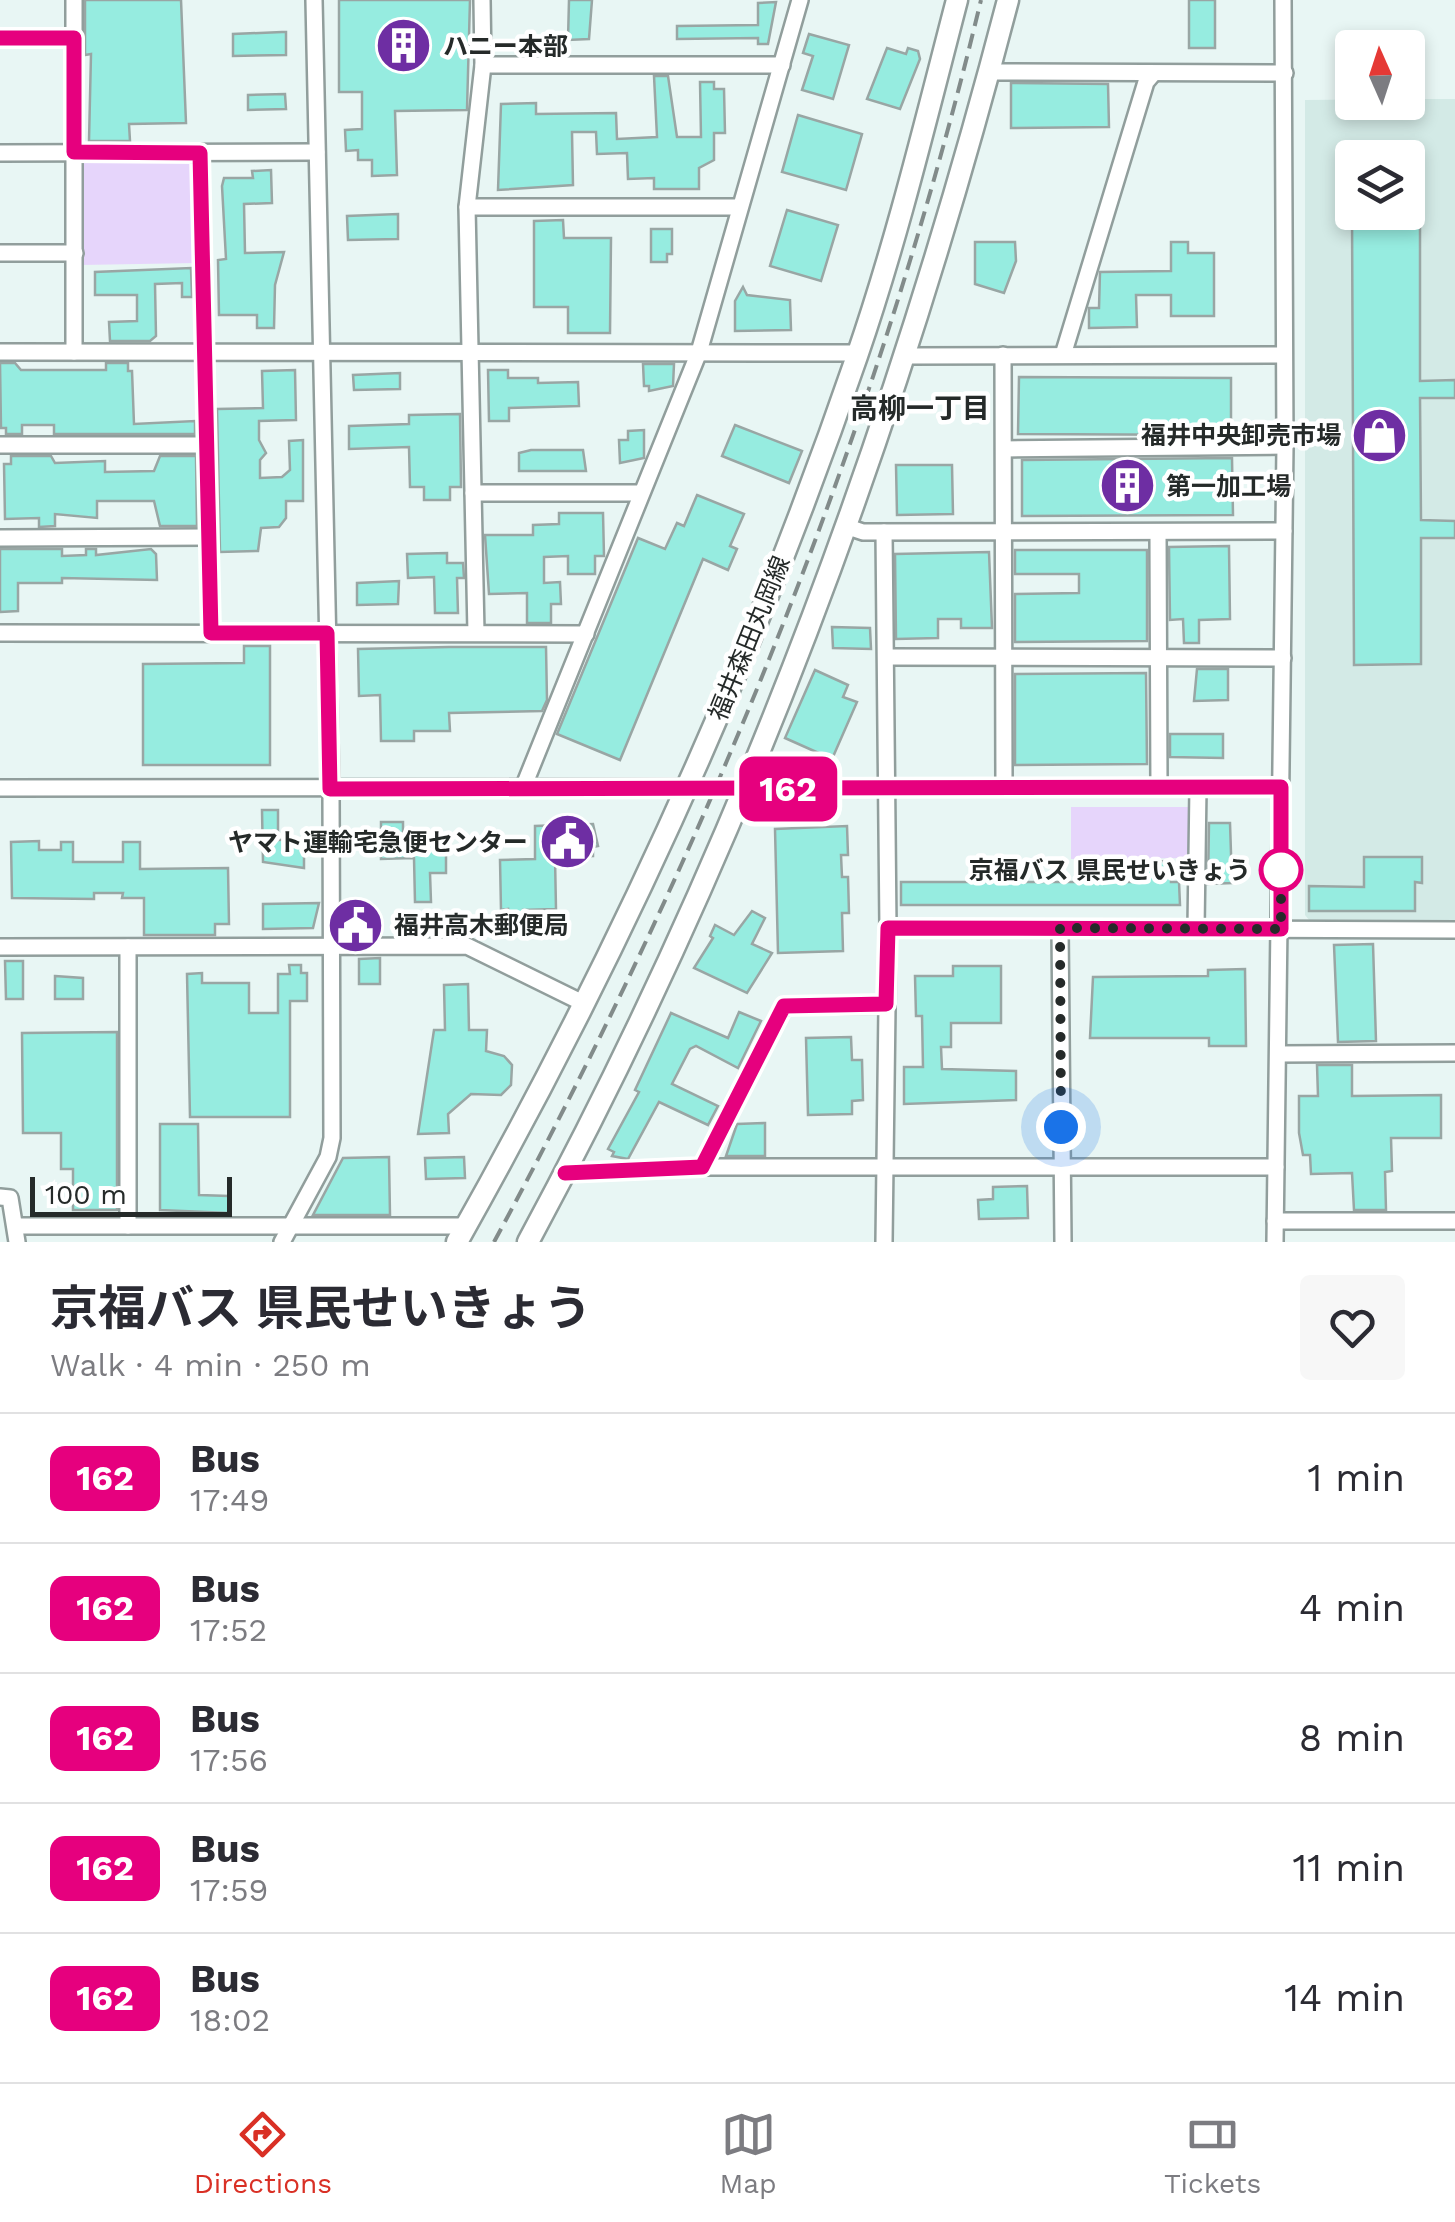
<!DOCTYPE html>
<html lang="en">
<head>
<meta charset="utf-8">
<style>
	:root { --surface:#fff; --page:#f7f7f7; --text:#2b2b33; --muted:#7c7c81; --line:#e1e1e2; --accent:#d93025 }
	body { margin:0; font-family:"Work Sans","Noto Sans JP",sans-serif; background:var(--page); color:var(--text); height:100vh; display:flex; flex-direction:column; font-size:38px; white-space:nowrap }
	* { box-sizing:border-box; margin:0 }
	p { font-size:32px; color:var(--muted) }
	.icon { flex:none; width:55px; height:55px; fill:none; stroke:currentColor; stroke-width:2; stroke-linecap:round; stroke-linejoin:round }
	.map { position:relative; height:1242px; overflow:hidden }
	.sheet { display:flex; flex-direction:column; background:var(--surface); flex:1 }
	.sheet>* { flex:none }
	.badge { padding:0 20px; border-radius:15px; font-size:35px; line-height:65px }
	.needle { width:65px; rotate:357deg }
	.controls { position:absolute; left:1335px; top:30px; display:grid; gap:20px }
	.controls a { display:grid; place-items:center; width:90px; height:90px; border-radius:10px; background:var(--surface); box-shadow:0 5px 15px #0003; font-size:50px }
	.scale { position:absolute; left:30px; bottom:25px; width:202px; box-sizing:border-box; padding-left:10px; border:5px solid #252a29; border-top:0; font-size:28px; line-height:35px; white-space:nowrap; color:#252a29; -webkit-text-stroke:8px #fff; paint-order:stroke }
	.you { position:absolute; width:50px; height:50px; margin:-25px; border:8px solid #fff; border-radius:50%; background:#1a73e8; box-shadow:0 0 0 15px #1a73e833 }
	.map>.badge { position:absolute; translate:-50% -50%; box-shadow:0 0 0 5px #fff }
	.round { display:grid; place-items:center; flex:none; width:105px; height:105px; border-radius:10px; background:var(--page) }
	.headline { display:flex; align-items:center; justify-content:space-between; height:170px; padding:0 50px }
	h1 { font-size:48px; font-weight:700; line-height:75px }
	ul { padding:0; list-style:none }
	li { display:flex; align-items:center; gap:30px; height:130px; padding:0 50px; border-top:2px solid var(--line) }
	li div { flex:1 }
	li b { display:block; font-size:38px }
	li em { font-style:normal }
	li .badge { min-width:110px; font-weight:700; text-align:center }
	.tab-bar { display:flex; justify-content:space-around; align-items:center; height:140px; border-top:2px solid var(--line); background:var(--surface); font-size:28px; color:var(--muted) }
	.tab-bar a { display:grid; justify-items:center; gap:5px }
	.tab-bar .active { color:var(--accent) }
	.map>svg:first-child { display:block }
	.built { fill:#d3eae6; fill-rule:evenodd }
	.green { fill:#e6d5fb }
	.building { fill:#96ece0; stroke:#99a6a4; stroke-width:2.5 }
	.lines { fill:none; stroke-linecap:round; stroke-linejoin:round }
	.minor-casing { stroke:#919e9c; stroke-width:20 }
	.major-casing { stroke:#919e9c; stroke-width:25 }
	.minor { stroke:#fff; stroke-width:15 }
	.major { stroke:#fff; stroke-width:20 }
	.rail { stroke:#828b8a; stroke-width:4; stroke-dasharray:15 8; stroke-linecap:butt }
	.line-casing { stroke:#fff; stroke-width:22 }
	.line { stroke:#e6007e; stroke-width:15 }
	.walk { stroke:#252a29; stroke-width:10; stroke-dasharray:0 18 }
	.stop-dot { fill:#fff; stroke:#e6007e; stroke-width:5 }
	.labels { text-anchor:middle; stroke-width:9; stroke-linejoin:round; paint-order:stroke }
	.poi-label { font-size:25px; font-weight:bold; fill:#252a29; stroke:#fff; text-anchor:start }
	.street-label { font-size:25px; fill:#252a29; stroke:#fff }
	.stop-label { font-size:25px; font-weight:bold; fill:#252a29; stroke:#fff; text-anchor:end }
	.neighbourhood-label { font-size:28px; font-weight:bold; fill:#252a29; stroke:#fff }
</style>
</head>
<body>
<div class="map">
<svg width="1455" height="1242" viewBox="0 0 1455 1242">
	<rect width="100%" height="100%" fill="#e8f6f4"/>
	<!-- built -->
	<path class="built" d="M1408,99H1455V922L1310,921L1305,915V100ZM1352,158H1408V212H1352Z"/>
	<!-- green -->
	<g class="green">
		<path d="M190,158L195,163L197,263L81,265L80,159Z"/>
		<path d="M1071,807H1189L1192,858L1071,859Z"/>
	</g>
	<!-- building -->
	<g class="building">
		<path d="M85,0H181L186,123L129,124L130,141H89L91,54L85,55Z"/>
		<path d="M339,0H470L467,110L395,111L397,175L372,176V160H358V150L346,151L345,130L362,129V92H339Z"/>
		<path d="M569,0H592L589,39L568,40Z"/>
		<rect x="1189" y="0" width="26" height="48"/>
		<path d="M776,2L768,44H758V38L677,39V26L758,25V3Z"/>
		<path d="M282,32H286V55L233,56V34Z"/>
		<path d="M809,34L849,45L833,99L802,90L813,56L803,53Z"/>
		<path d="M887,48L906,54L908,48L918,51L920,59L900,109L867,99Z"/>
		<path d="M654,76H668L677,137H701L700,82H714V89H724L725,133H714V160L699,168V189H654V178L628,179L627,153L597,154L596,132H572L573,185L498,190L501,104L536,103V114L616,113L617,139L657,137Z"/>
		<path d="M1011,83L1108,84L1109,127L1011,128Z"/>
		<path d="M285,94L286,109L248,110V95Z"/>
		<path d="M798,115L862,134L846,190L782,172Z"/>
		<path d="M271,170L272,203L244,204L245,253L284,252L275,285L274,328H257V315H219L218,260L226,259L222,186L224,178H253L252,171Z"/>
		<path d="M787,210L838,225L821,281L770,266Z"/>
		<path d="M1352,212H1420V381L1455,380V398H1420L1421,520L1455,521V538H1421V664L1354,665Z"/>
		<path d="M398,214V239L348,240L347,216Z"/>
		<path d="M563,220L564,238H611L610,333H568V307H534V221Z"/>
		<path d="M651,229H672V254H667V262H651Z"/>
		<path d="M975,242H1015L1016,261L1004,293L975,284Z"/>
		<path d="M1171,242H1188V253H1214V316H1171V295H1136L1137,327L1089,328V308H1099L1100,272L1171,271Z"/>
		<path d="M191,268L192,297H182V283L155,284L156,336L150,341H110L109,322L137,321V295H95V272Z"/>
		<path d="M743,287L747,295L790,300L791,330L735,331V301Z"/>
		<path d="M0,363H15L21,370H106V363H128V371H132L134,424L195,421V434H54V425H22V434H6V428H1Z"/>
		<path d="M643,364H674L673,386L649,391V386H644Z"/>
		<path d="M295,370L296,420L259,421V440L266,453L260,460V478L282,477L290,470L289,441L303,440V501H286V518L279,527L261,528L258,551L220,552L217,409L263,408L262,371Z"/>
		<path d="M488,370H508V378H538V383L578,382L579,406L509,408V421H489Z"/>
		<path d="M400,373V389L354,390L353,375Z"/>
		<path d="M1019,377L1231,378V435L1018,434Z"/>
		<path d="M460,414L461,487H450V500H424V487H410L409,447L349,449V426L409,424V415Z"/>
		<path d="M735,425L802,451L789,483L722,456Z"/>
		<path d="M644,430V458L620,463L619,440H628V431Z"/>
		<path d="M531,450H583L586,471H519V453Z"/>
		<path d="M11,456H51L55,463L105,461V472L154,471L160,456H196L197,526H160L154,501H97V518L55,514V526L39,527V518L5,519L4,464H11Z"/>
		<path d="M1232,458L1233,515L1022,516V460Z"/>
		<path d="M896,465H952L953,514L897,515Z"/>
		<path d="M697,495L744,514L730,546L737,549L728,570L703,559L620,760L557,734L638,538L665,549L677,523L684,526Z"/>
		<path d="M559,513H603L604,556H595V574H568V556L544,557V583L560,582L561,604H551V623H527V593L489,594L485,535H533V525L559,524Z"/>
		<path d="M1229,546L1230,619L1199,620V643H1184L1183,619L1170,620L1169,547Z"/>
		<path d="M0,549H62V556L86,555V549H96V555L151,549L156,554L157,580L62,578V583H18V611L0,612Z"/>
		<path d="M1015,550H1147V641L1015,642V594L1079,593V574H1015Z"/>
		<path d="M989,552L992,628H961V619H938V638L896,639L895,554Z"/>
		<path d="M447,553V563H463L464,578H457L458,613H435L434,577L408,578L407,554Z"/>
		<path d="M399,581L398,604L357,605V583Z"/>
		<path d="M832,627L870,628L871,649L833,648Z"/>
		<path d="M244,646H270V765H143V664L244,663Z"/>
		<path d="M449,647H546L547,700L542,711L449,713L450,731H414V741H381L380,695L359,696L358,649Z"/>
		<path d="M1197,669H1228V700L1194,701Z"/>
		<path d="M815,670L848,685L843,697L857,702L832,759L785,738Z"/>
		<path d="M1146,673L1147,764L1015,765V674Z"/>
		<path d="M1170,734H1223V758L1170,757Z"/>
		<path d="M262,810H278V840L304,839V868L263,862Z"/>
		<path d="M381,822H403V836H446V873H430L431,902H415L414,858L381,859Z"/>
		<path d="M1209,823H1230L1232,883L1208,884Z"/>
		<path d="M593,824L598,846L593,847V856L555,857L556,909L523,910V915H508V909L501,910L500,860L535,859V826Z"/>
		<path d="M847,826L848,855H841L842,877H848L849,913H842L843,951L778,953L775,829Z"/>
		<path d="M39,841V850H61V842H73V862H123V842H140V869L228,868L229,924H215V935H144V898H122L123,893H94V899L12,898L11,842Z"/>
		<path d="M1364,857H1422V883L1415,882V911H1309V886L1364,887Z"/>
		<path d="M1171,861V882H1179L1180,905H901V882H1142V862Z"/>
		<path d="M319,903L313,928L263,929V904Z"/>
		<path d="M752,911L765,918L752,944L772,953L747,993L694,968L713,938L710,936L715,925L734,935Z"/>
		<path d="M1373,944L1376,1041L1338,1042L1334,945Z"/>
		<path d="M380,958V984H359V959Z"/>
		<path d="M5,961H23V999H6Z"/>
		<path d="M289,965H301V973H307V1001H290V1117H190L187,974L202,973V983H249V1013H278V974H290Z"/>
		<path d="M953,966H1001V1023H951V1047H941L942,1069L1016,1071V1100L904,1104V1067H923L922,1016H916L915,976H953Z"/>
		<path d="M1245,969L1246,1046H1209V1038H1090L1093,977L1208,976V970Z"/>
		<path d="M55,976L83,978V999H55Z"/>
		<path d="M468,984L469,1030H487L486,1051L504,1056L512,1065L511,1085L501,1095L471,1094L448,1114L449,1133L418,1134L434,1030H445L444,985Z"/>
		<path d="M739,1012L761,1021L738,1068L696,1046L690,1049L672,1084L718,1106L708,1125L659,1102L628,1159L612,1156L614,1152L608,1149L639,1092L635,1090L671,1013L728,1038Z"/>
		<path d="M117,1032V1210H73V1169H61V1133H23L22,1033Z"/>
		<path d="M851,1037L852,1060H862L863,1100L852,1101V1114L808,1115L806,1038Z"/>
		<path d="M1317,1065H1352V1096L1441,1095V1138H1391L1392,1171L1385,1172L1386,1210H1354L1352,1173L1311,1174L1310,1155H1303L1299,1133V1096H1318Z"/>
		<path d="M765,1123V1156H726L737,1124Z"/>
		<path d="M160,1124H198L199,1195L229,1196V1213L160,1210Z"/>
		<path d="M389,1157L390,1215H313L343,1158Z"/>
		<path d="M464,1157L465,1178L426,1179L425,1158Z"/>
		<path d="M1027,1186L1028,1218L979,1219L978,1200L993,1199V1187Z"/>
	</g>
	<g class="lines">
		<defs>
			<g id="minor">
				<path d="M74,0V352"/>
				<path d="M0,38H74"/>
				<path d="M483,65H782"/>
				<path d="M990,72L1285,73"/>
				<path d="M0,153L317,152"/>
				<path d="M200,153L211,633"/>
				<path d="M467,207H740"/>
				<path d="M0,253H75"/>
				<path d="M0,352L858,353"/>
				<path d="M1003,355L1004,788"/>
				<path d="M1063,355L1146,82L1152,75"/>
				<path d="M906,356L1284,355"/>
				<path d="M0,445H207"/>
				<path d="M1004,449L1285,446"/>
				<path d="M473,493H641"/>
				<path d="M848,527L863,532L1284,531"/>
				<path d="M1158,532L1159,788"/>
				<path d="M0,538L209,537"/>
				<path d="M0,633L586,634"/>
				<path d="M476,633L467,207L483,65L482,0"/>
				<path d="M886,657L1283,658"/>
				<path d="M0,788L1281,787"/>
				<path d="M523,788L699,352L800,0"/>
				<path d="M888,928L1455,930"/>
				<path d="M1060,928L1063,1242"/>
				<path d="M1196,928L1198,787"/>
				<path d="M0,947L467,946L583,1003"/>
				<path d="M1278,1054L1455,1053"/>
				<path d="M702,1167L784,1006L886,1005"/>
				<path d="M565,1173L702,1167H1276"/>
				<path d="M0,1197L10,1198L17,1242"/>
				<path d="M1275,1221H1455"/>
				<path d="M16,1226H466"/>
				<path d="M128,1226V947"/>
				<path d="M282,1242L328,1157L332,1138L331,789L314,0"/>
				<path d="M884,1242L888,928L884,532"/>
				<path d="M1275,1242L1285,446L1283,0"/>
			</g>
			<g id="major">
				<path d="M457,1242C616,960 752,662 857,356C897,240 926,119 957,0"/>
				<path d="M528,1242C739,851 896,430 1008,0"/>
			</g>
		</defs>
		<!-- minor casing -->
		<use href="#minor" class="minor-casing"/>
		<!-- major casing -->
		<use href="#major" class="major-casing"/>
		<!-- minor -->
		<use href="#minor" class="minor"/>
		<!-- major -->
		<use href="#major" class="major"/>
		<!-- rail -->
		<path class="rail" d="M494,1242C706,850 877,434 981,0"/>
	</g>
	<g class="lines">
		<defs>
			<path id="line" d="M0,38H74V152L200,153L211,633H327L330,789L1281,787V929L888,928L886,1004L784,1006L702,1167L565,1173"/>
		</defs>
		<!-- line casing -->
		<use href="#line" class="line-casing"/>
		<!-- line -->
		<use href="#line" class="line"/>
		<!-- walk -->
		<path class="walk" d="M1061,1127L1060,928L1281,929V856V870"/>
	</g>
	<!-- icons -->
	<defs>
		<symbol id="building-disc" viewBox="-11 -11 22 22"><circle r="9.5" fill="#6e2ea3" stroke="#fff"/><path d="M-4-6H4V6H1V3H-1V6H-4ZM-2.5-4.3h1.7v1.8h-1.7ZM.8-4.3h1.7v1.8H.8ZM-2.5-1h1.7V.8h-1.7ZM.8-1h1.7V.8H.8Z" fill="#fff"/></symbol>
		<symbol id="shop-disc" viewBox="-11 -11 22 22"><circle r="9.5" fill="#6e2ea3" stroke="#fff"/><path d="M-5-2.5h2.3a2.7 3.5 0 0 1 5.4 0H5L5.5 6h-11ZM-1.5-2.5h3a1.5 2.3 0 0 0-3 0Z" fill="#fff"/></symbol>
		<symbol id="civic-disc" viewBox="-11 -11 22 22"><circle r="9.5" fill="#6e2ea3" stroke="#fff"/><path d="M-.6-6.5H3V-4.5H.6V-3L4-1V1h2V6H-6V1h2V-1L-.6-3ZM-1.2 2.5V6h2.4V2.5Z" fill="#fff"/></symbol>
	</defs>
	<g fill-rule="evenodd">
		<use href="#building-disc" x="372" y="14" width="63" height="63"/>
		<use href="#shop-disc" x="1348" y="404" width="63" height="63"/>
		<use href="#building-disc" x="1096" y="454" width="63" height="63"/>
		<use href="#civic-disc" x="536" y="810" width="63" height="63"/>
		<use href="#civic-disc" x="324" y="894" width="63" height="63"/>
	</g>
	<!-- markers -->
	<circle class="stop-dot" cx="1281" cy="870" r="20"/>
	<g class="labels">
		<!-- poi labels -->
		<g class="poi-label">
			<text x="443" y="55">ハニー本部</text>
			<text x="1341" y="444" text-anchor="end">福井中央卸売市場</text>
			<text x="1166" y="495">第一加工場</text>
			<text x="528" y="851" text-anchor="end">ヤマト運輸宅急便センター</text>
			<text x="394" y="934">福井高木郵便局</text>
		</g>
		<!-- street labels -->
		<g class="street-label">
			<text transform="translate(749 638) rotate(-68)" y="9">福井森田丸岡線</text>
		</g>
		<!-- stop labels -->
		<g class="stop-label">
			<text x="1251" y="879">京福バス 県民せいきょう</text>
		</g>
		<!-- neighbourhood labels -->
		<g class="neighbourhood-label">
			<text x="920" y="418">高柳一丁目</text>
		</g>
	</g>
</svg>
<div class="controls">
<a><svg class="needle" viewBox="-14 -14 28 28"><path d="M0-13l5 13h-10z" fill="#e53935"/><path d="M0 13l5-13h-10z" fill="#7c7c81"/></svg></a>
<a><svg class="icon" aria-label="layers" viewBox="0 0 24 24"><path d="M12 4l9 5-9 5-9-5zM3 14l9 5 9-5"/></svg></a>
</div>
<div class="scale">100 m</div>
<div class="you" style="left:1061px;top:1127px"></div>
<b class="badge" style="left:788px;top:789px;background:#e6007e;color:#fff">162</b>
</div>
<section class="sheet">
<div class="headline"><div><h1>京福バス 県民せいきょう</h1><p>Walk · 4 min · 250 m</p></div><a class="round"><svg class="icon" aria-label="heart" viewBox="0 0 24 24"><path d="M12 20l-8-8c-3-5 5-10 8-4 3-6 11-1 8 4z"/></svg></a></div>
<ul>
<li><span class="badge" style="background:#e6007e;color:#fff">162</span><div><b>Bus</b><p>17:49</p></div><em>1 min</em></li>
<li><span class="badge" style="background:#e6007e;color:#fff">162</span><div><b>Bus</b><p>17:52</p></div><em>4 min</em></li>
<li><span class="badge" style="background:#e6007e;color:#fff">162</span><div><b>Bus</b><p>17:56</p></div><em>8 min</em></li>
<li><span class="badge" style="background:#e6007e;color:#fff">162</span><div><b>Bus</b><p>17:59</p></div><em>11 min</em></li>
<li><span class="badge" style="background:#e6007e;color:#fff">162</span><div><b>Bus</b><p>18:02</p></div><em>14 min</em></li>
</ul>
</section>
<nav class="tab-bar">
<a class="active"><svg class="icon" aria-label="directions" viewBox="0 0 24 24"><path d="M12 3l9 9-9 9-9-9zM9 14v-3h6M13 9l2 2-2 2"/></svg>Directions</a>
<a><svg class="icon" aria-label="map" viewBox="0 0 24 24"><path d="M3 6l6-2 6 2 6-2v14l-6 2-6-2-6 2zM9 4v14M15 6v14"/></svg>Map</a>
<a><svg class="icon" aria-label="tickets" viewBox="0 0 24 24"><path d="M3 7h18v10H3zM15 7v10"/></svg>Tickets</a>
</nav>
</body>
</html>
